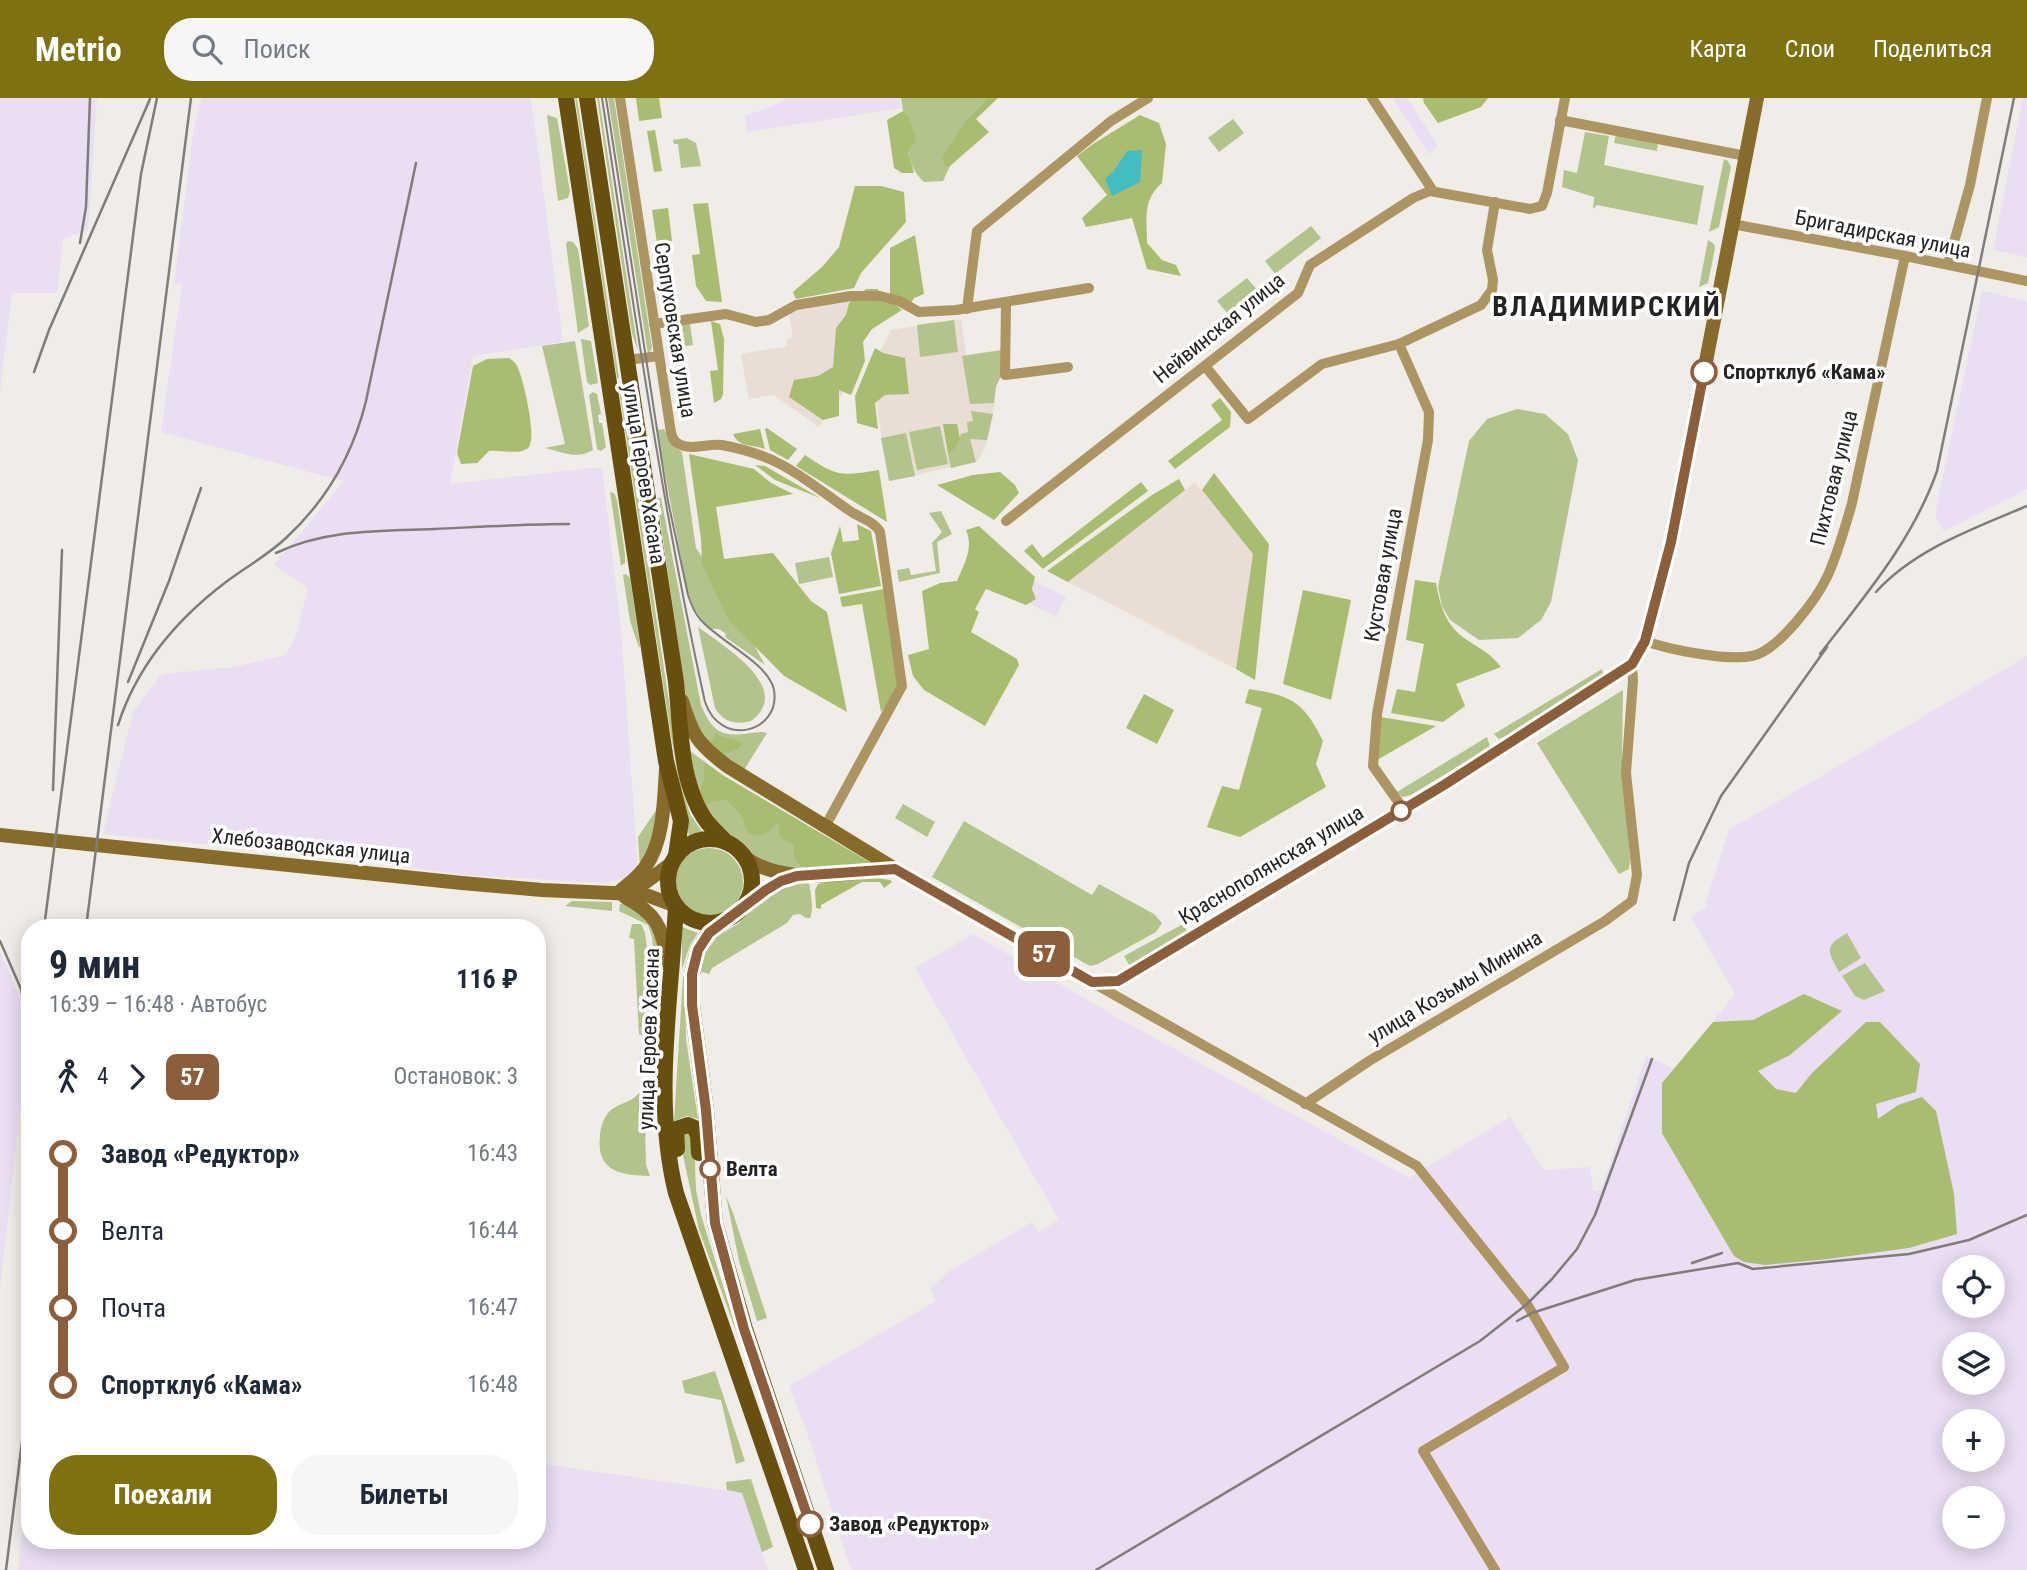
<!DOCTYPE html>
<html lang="ru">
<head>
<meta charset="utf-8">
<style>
	:root { --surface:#fff; --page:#f6f6f7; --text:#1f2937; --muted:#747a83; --accent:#7e7112 }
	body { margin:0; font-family:"Roboto Condensed",sans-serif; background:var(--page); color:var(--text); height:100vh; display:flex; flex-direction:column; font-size:26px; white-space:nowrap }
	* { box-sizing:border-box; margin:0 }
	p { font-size:23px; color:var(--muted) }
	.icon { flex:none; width:38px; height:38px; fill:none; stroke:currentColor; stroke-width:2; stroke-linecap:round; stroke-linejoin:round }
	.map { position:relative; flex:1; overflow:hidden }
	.panel { position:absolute; left:21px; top:821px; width:525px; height:630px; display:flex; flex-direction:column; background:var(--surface); border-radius:28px; box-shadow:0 4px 18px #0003 }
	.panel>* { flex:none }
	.badge { padding:0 14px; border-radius:10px; font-size:24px; line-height:46px }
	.controls { position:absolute; left:1942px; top:1157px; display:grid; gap:14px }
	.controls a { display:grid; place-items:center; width:63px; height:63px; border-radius:50%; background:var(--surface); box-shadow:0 4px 18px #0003; font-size:35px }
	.map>.badge { position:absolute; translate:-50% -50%; box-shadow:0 0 0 4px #fff }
	.legs { display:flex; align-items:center; gap:10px; height:77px; padding:0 28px; font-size:23px }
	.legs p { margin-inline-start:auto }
	.headline { display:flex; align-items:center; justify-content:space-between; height:119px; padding:0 28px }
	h1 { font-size:38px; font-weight:700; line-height:52px }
	.primary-button { display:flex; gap:14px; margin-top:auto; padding:14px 28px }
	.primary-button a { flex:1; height:80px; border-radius:28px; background:var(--accent); color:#fff; font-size:28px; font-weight:700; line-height:80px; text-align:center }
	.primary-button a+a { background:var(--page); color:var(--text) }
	ul { padding:0 28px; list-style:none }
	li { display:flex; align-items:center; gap:24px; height:77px; font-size:26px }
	li i { display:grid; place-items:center; width:10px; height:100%; margin:0 9px; background:currentColor }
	li i::after { content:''; width:18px; height:18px; margin:-9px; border:5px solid; border-radius:50%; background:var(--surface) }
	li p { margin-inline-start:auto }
	li:first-child i { background:linear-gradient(#0000 50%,currentColor 0) }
	li:last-child i { background:linear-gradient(currentColor 50%,#0000 0) }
	header { display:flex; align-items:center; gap:42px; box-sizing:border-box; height:98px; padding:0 35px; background:var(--accent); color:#fff }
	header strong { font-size:33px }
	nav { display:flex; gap:38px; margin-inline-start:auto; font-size:24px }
	.search { width:490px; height:63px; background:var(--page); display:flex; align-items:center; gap:18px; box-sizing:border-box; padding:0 24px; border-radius:28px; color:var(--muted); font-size:26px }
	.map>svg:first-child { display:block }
	.industrial { fill:#e9def2; fill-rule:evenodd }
	.built { fill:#e8ded5 }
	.green { fill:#b2c38b }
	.forest { fill:#a8bd70 }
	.water { fill:#44bcc4 }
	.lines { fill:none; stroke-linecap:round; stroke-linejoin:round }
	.minor { stroke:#ac9562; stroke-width:10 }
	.secondary { stroke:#876b2a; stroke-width:14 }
	.primary { stroke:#684f0e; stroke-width:16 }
	.tram { stroke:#7f7c7a; stroke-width:2 }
	.rail { stroke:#7f7c7a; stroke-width:2.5 }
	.line-1-casing { stroke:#fff; stroke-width:16 }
	.line-1 { stroke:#8b5e3c; stroke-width:10 }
	.stop-1-dot { fill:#fff; stroke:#8b5e3c; stroke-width:3.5 }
	.labels { text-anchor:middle; stroke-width:7; stroke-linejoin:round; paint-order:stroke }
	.street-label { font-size:21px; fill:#252322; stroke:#fff }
	.stop-label { font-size:21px; font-weight:bold; fill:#252322; stroke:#fff; text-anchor:start }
	.district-label { font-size:28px; font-weight:bold; letter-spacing:2px; fill:#252322; stroke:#fff }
</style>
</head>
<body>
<header>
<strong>Metrio</strong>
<div class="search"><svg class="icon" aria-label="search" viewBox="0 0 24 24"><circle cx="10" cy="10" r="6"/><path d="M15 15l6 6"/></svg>Поиск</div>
<nav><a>Карта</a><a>Слои</a><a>Поделиться</a></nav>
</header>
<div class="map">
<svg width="2027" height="1472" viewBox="0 0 2027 1472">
	<rect width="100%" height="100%" fill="#f0ece8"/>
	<!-- industrial -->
	<g class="industrial">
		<path d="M0,0H97L88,132L63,141L57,195H12L0,294Z"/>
		<path d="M202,0H531L563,244L473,258L450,386L602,369L621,531L638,773L626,780L604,785L465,777L339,760L103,736L133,614L162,576L235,569L286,557L296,538L308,490L274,467L344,383L161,334L182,187L174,185L193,36Z"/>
		<path d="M785,0H900L901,10L747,34L745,18L785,3Z"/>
		<path d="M1393,0H1407L1438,48L1429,56Z"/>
		<path d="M2023,0H2027V159L1993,152Z"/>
		<path d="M1982,193L2027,203V391L1944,433L1936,421L1937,406Z"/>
		<path d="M1013,472L1066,499L1056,519L1003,492Z"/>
		<path d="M2027,558V1472H851L807,1334L789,1288L936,1203L930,1190L948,1174L1032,1124L1038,1134L1059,1122L915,870L973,836L1120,921L1409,1080L1510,1019L1544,1072L1590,1069L1593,1093L1601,1092L1646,958L1675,971L1735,896L1691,819L1707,809L1705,807L1729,732ZM1955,1169H1993V1208H1955ZM1955,1246H1993V1284H1955ZM1955,1323H1993V1362H1955ZM1955,1400H1993V1438H1955Z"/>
		<path d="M0,854L18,896L28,940L0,1190Z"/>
		<path d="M30,1358V1442H537V1365L742,1395L768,1472H18Z"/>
	</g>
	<!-- built -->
	<g class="built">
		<path d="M857,202L863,267L819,329L774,297L749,301L741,256L787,248L786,241L793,239L789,215L793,212Z"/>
		<path d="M961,221L966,257L1002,252V276L996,288L994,310L986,346L978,363L889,383L871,272L891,232Z"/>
		<path d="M1195,384L1253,456L1236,571L1068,484Z"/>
	</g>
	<!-- green -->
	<g class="green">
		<path d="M575,0H577L619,280H617Z"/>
		<path d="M597,0H599L638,253L632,235Z"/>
		<path d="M608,0H614L652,250L648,256Z"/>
		<path d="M901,0H987L968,20L945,67L950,68L943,83L924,84C904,66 908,42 908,17L903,13Z"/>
		<path d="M547,17L557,20L570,93L568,100L558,103Z"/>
		<path d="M1233,21L1244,35L1219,54L1208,40Z"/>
		<path d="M1585,34L1609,38L1604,67L1704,88L1697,127L1597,107L1593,111L1594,99L1562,89L1564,72L1577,75Z"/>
		<path d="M1616,36L1658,44L1657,53L1614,45Z"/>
		<path d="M687,40L696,45L701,68L681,70L678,46H674L673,42Z"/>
		<path d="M1724,61L1728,63L1731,69L1719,129L1709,134Z"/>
		<path d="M1311,128L1321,140L1275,176L1265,163Z"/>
		<path d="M1708,142L1714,146L1715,150L1708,185L1699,189Z"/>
		<path d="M568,143L573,144L578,151L589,228L578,235L566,146Z"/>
		<path d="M1247,180L1259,194L1229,217L1217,203Z"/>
		<path d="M954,222L958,254L920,259L917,227Z"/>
		<path d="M690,225L693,247L673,250L670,228Z"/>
		<path d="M581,241L591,243L598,285L590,287L587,284Z"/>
		<path d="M575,243L593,352C576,362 563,354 545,350L565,346L542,248Z"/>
		<path d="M1002,252V276L996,288L994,305L970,306L962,258Z"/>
		<path d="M619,291H621L623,297L682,691L690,716L703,735L689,738L671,638Z"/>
		<path d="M593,294L597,296L601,316L598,317L599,325H602L606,349L601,353L597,351L589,297Z"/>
		<path d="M1517,311L1545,316L1568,336L1578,362L1551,504L1541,522L1518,540L1479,542L1450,522L1442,508L1438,489L1469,343L1487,321Z"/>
		<path d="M971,313L993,316L987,342L970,341L976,364L951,370L948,356L953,353L961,336L968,334L967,324L973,323Z"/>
		<path d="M940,328L948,366L917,372L909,334Z"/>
		<path d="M664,331L672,347L682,354L696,450L718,482L765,567L725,539L726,536L719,531H711C698,519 692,508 687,491L660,349L658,332Z"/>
		<path d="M906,335L915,378L889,383L881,340Z"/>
		<path d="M610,394L614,395L617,402L625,456V465L621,468Z"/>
		<path d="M657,400H661L701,607C712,633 721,640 750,635C756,635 760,633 767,635L744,672L705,646L686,599Z"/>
		<path d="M941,413L952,436L937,444L940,475L899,484L897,472L909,470L911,477L936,473L932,445L942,434L929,415Z"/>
		<path d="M829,459L833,479L799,486L795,465Z"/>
		<path d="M626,476L630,480L640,547L639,550L630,523L623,477Z"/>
		<path d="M698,529C723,548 795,590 751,623C736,627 723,624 715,610Z"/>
		<path d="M1602,571L1603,576L1509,637L1499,641L1494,636Z"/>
		<path d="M1623,592L1622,660L1630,762L1629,771L1619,776L1537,645Z"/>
		<path d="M1487,639L1490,649L1411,697L1402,699L1397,694Z"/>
		<path d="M690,653L724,678L874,767L776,773L749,755L716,725L699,697Z"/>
		<path d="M903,706L935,724L927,739L895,720Z"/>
		<path d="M659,708L647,756L640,769L638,739Z"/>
		<path d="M964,723L1092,797L1099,786L1154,816L1162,825L1156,834L1098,866L1090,868L932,779Z"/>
		<circle cx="709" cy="784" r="34"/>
		<path d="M804,783L809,786C811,795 814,811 810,820H806L800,816L793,817L787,825L712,870L709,876L699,873L702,859L718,838L738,826L758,805L792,784Z"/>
		<path d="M572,803L612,804V813L565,808Z"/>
		<path d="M620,806H628L652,824L658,848L659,873L655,870L652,839L648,827L619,813Z"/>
		<path d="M632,826H641L645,835L650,873L645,889L644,931L642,937L639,936L634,841L629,840Z"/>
		<path d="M1183,826L1187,833L1130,868L1124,858Z"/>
		<path d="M682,829L698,835L690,847L682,871Z"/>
		<path d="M1847,835L1861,860L1839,874C1827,851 1824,849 1847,835Z"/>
		<path d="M1865,865L1885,893L1864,902L1855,898L1842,878Z"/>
		<path d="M685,878L686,941L698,1021L687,1018L674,1023L683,879Z"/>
		<path d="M644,987L646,1067L650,1078C621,1077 596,1074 600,1038C600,1031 604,1018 610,1013C623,1002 635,1006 644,987Z"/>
		<path d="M687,1033L694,1041L696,1092L701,1117L744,1255L699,1132L680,1043L682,1036Z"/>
		<path d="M726,1098L733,1115L767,1220L757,1223L739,1163Z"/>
		<path d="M715,1273L745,1363L736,1366L721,1302L685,1295L682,1283Z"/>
		<path d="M751,1381L773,1449L762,1454L742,1395L727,1392L726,1384Z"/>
	</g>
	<!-- forest -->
	<g class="forest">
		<path d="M636,0H659L662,20L639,23Z"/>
		<path d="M987,0H998L976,21L989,34L950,68H945L942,59L968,20Z"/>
		<path d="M1423,0H1488L1481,9L1438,25L1424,5Z"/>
		<path d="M903,13L908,17L916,42L908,54L914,75H902L894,70L887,22Z"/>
		<path d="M1140,17L1159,25L1166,46L1162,85C1142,102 1147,121 1147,145L1162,162L1176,167L1181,178L1147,171L1132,120L1086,129L1082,120L1107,97L1077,58L1093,46Z"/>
		<path d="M655,32L662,73L654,74L647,33Z"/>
		<path d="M855,88H881L904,94L906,124L861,175L854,190L796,201L793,194L823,168L839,149Z"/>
		<path d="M708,105L722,204L706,203L696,188L692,157L700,156L693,106Z"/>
		<path d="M668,110L672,143L657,145L652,112Z"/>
		<path d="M915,137L924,196L914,200L911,205L890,199V150Z"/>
		<path d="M866,191H877L902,212L872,231L863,244L865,263L851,297L839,292V318L823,322L789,299L794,282L818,278L833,269L836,230L846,217L849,205Z"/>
		<path d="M711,223L720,226L724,241L723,296L721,301L714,305L710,273L718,272Z"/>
		<path d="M875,250L883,255L905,260L909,296L885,297L875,305L878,331L857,325L855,298Z"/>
		<path d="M509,260C513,263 514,263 517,268C523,279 538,342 528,350C520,357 500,352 489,353L477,365L461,366L457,355L473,268L487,261Z"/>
		<path d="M1220,300L1231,314L1230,329L1175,371L1168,363L1222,322L1211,307Z"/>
		<path d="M943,326H957L960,341L953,353L948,356Z"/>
		<path d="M767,330L797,351L788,362L770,352L765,331Z"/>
		<path d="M760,331L765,351C752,346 739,350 733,336Z"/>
		<path d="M689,356L754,371L771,385L793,396L716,409L724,461L773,455L811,503L827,514L847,614L784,578L728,521L702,466L701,441Z"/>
		<path d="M805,357C837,379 841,378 879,372L887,424L796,368Z"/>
		<path d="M755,367L765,368L820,400L775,382Z"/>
		<path d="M1000,374L1015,387L1019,395L994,422L937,387L973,377Z"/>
		<path d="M1214,375L1269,446L1255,582L1236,571L1253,456L1202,392Z"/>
		<path d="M1179,381L1185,392L1068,484L1047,473L1152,397Z"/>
		<path d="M1141,384L1148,393L1043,471L1024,453L1032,446L1043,460Z"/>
		<path d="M857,426L871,433L881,488L839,496L831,455L840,428L843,444L859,442Z"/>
		<path d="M979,428L1035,479L1032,491L1036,501L1026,507L986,491L975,511L979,514L971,534L1017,561L1019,567L985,628L924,592L913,578L908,557L929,551L922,493L940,485L957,483C964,466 974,450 966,432Z"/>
		<path d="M1415,482L1436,485C1440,508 1446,528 1467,542C1482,552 1489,554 1501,569L1456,586L1465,608L1443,624L1391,615L1397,591L1415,594L1424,546L1406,542Z"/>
		<path d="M884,491L898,585L890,604L881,614L862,506L842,509L840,499Z"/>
		<path d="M1303,492L1351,502L1331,602L1283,586Z"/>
		<path d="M1249,591C1291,597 1304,604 1323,643L1316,666L1326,689L1240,739L1207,729L1222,688L1239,692L1262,610L1245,605Z"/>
		<path d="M1144,596L1174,612L1157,646L1126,630Z"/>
		<path d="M1380,619L1436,628L1377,662Z"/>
		<path d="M716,635C724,641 734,640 743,645L737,652L722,656L711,649V644Z"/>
		<path d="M704,664L724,678L874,767L805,772L794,760V748L780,739L778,725C767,735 764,740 748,735L742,718L727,702L714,703L704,708L699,697L704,680Z"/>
		<path d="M876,780L890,782L892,784L884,790L880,784H862L821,807V811L816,810L815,792L818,786L830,783Z"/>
		<path d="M1804,896L1842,913L1790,957L1758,973L1776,991L1796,995L1811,976L1866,924H1880L1920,966L1916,994L1876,1006L1878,1021L1898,1007L1922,999L1936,1013L1954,1096L1957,1136L1909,1150L1828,1161L1765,1167L1744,1164L1734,1158L1662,1035V985L1713,924L1753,922Z"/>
	</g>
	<!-- water -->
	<path class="water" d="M1142,52L1140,84L1112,98L1105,81L1113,74L1127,53Z"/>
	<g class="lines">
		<!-- minor -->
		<g class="minor">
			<path d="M620,0L670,328C671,335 672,343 679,346C691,353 709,345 722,347C782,358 802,380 850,413C860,420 874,423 880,434L902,588L826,727"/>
			<path d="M1372,0L1433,93"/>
			<path d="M1560,22L1746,58"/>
			<path d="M1732,126L1905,158L2027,183"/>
			<path d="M1948,166L1970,87L1987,0"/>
			<path d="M1006,206L1005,277L1068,269"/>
			<path d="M967,211L977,133L1111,23L1148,0"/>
			<path d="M654,226L726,216L756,224L769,222L796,207L851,198H880L899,203L919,214L956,212L1089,190"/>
			<path d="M1399,246L1429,314L1428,342L1377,616L1373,668L1404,712"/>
			<path d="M627,262L659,258"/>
			<path d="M1205,268L1248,321L1322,266L1399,246L1481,207L1492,192L1493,182L1487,152L1495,104"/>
			<path d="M1006,423L1298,195L1310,167L1413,100L1430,93L1530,111L1542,108L1547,95L1565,0"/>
			<path d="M1645,543C1670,552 1727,563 1752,558C1778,553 1817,501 1828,477C1838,454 1845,430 1852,405L1905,158"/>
			<path d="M1095,886L1417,1068L1527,1206L1564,1269L1423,1353L1495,1472"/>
			<path d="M1305,1006L1369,963L1605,823L1632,803L1637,777L1626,675L1633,583L1632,566"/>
		</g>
		<!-- secondary -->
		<g class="secondary">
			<path d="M682,603C693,638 697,645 727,668L895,771L1092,884L1118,883L1444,687L1632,566L1645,543L1671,444L1757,0"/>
			<path d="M0,737L462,785L542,792L635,796L649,798L676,808"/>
			<path d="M744,759C787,790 846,774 895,771"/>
			<path d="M629,791L646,784L673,764"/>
			<path d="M618,795C627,787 639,779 646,768C664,742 664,702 666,671"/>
			<path d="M625,799C662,819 660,831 670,869"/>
			<path d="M743,809L766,792L793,779"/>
		</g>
		<!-- primary -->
		<g class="primary">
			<path d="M566,0L666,663L681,723L676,758"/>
			<path d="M587,0L676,584C681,628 679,686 707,724C713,731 720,738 726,744"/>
			<circle cx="710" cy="783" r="42"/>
			<path d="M676,808C671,902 653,1003 676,1095L806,1472"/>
			<path d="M725,823L709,835L698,852L692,876V907L706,1012L715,1125L745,1231L826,1472"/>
			<path d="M677,1051L676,1031L688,1027L695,1030L698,1038L699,1055"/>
		</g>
		<!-- tram -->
		<path class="tram" d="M602,0C633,203 661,404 705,604C721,651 781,634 774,592C769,565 718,543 700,521C694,514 691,506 688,497L668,403L606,0"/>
		<!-- rail -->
		<g class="rail">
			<path d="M80,145L86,109L90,0"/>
			<path d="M34,274L49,232L150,1"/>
			<path d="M276,455C326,431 380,433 434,431C479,429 524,426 569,426"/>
			<path d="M1876,494C1915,451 1975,430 2027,408"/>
			<path d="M1820,556C1864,499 1913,442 1937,373L2014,0"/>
			<path d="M128,584L169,483L201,390"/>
			<path d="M118,627C137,568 177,521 226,484C246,469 268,457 286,440C326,403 353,356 366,303L416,65"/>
			<path d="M53,692L62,452"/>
			<path d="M1674,822L1689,765L1721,698L1827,549"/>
			<path d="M44,830L141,76L157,0"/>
			<path d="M86,830L191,0"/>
			<path d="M0,843L21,891L30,933"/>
			<path d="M1692,1165L1722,1155"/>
			<path d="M1517,1223L1532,1215L1635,1182L1738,1165L1753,1171L1909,1156L1969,1142L2027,1117"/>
			<path d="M6,1472L30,1280"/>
			<path d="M1096,1472L1480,1243L1527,1206L1552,1181L1577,1151L1595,1117L1652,961"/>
		</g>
	</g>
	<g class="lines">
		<defs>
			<path id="line-1" d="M810,1426L744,1231L715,1125L706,1012L692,907V876L698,852L709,835L766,792L781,783L797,778L895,771L1092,884L1118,883L1444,687L1632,566L1645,543L1671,444L1704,274"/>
		</defs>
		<!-- line-1 casing -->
		<use href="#line-1" class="line-1-casing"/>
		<!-- line-1 -->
		<use href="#line-1" class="line-1"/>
	</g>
	<!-- markers -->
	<g class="stop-1-dot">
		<circle cx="1704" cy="274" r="12"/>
		<circle cx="1401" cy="713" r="9"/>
		<circle cx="710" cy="1071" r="9"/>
		<circle cx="810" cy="1426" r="12"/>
	</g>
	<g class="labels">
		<!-- street labels -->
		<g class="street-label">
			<text transform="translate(1883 136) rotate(11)" y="7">Бригадирская улица</text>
			<text transform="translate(1219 230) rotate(-39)" y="7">Нейвинская улица</text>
			<text transform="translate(675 232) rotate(81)" y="7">Серпуховская улица</text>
			<text transform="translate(644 376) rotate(81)" y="7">улица Героев Хасана</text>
			<text transform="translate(1834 380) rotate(-76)" y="7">Пихтовая улица</text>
			<text transform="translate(1383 477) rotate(-80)" y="7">Кустовая улица</text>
			<text transform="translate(311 748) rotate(6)" y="7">Хлебозаводская улица</text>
			<text transform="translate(1271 767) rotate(-31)" y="7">Краснополянская улица</text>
			<text transform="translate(1455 889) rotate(-31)" y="7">улица Козьмы Минина</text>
			<text transform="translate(649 941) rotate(-88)" y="7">улица Героев Хасана</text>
		</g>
		<!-- stop labels -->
		<g class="stop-label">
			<text x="1723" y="281">Спортклуб «Кама»</text>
			<text x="726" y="1078">Велта</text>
			<text x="829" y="1433">Завод «Редуктор»</text>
		</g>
		<!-- district labels -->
		<g class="district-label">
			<text x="1607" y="218">ВЛАДИМИРСКИЙ</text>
		</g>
	</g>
</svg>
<div class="controls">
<a><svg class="icon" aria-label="locate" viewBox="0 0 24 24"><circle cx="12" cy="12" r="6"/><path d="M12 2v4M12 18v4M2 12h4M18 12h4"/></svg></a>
<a><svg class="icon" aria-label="layers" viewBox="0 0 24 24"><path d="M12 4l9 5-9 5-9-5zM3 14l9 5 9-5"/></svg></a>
<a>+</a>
<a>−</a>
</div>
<b class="badge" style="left:1044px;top:856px;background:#8b5e3c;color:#fff">57</b>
<section class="panel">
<div class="headline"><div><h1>9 мин</h1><p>16:39 – 16:48 · Автобус</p></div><b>116 ₽</b></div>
<div class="legs"><svg class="icon" aria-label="walk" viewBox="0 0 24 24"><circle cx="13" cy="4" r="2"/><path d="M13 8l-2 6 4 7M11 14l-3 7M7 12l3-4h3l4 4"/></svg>4<svg class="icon" aria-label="forward" viewBox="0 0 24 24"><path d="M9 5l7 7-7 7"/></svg><b class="badge" style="background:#8b5e3c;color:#fff">57</b><p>Остановок: 3</p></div>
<ul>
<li><i style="color:#8b5e3c"></i><b>Завод «Редуктор»</b><p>16:43</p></li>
<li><i style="color:#8b5e3c"></i><span>Велта</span><p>16:44</p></li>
<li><i style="color:#8b5e3c"></i><span>Почта</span><p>16:47</p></li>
<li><i style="color:#8b5e3c"></i><b>Спортклуб «Кама»</b><p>16:48</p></li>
</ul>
<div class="primary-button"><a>Поехали</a><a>Билеты</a></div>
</section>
</div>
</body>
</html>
